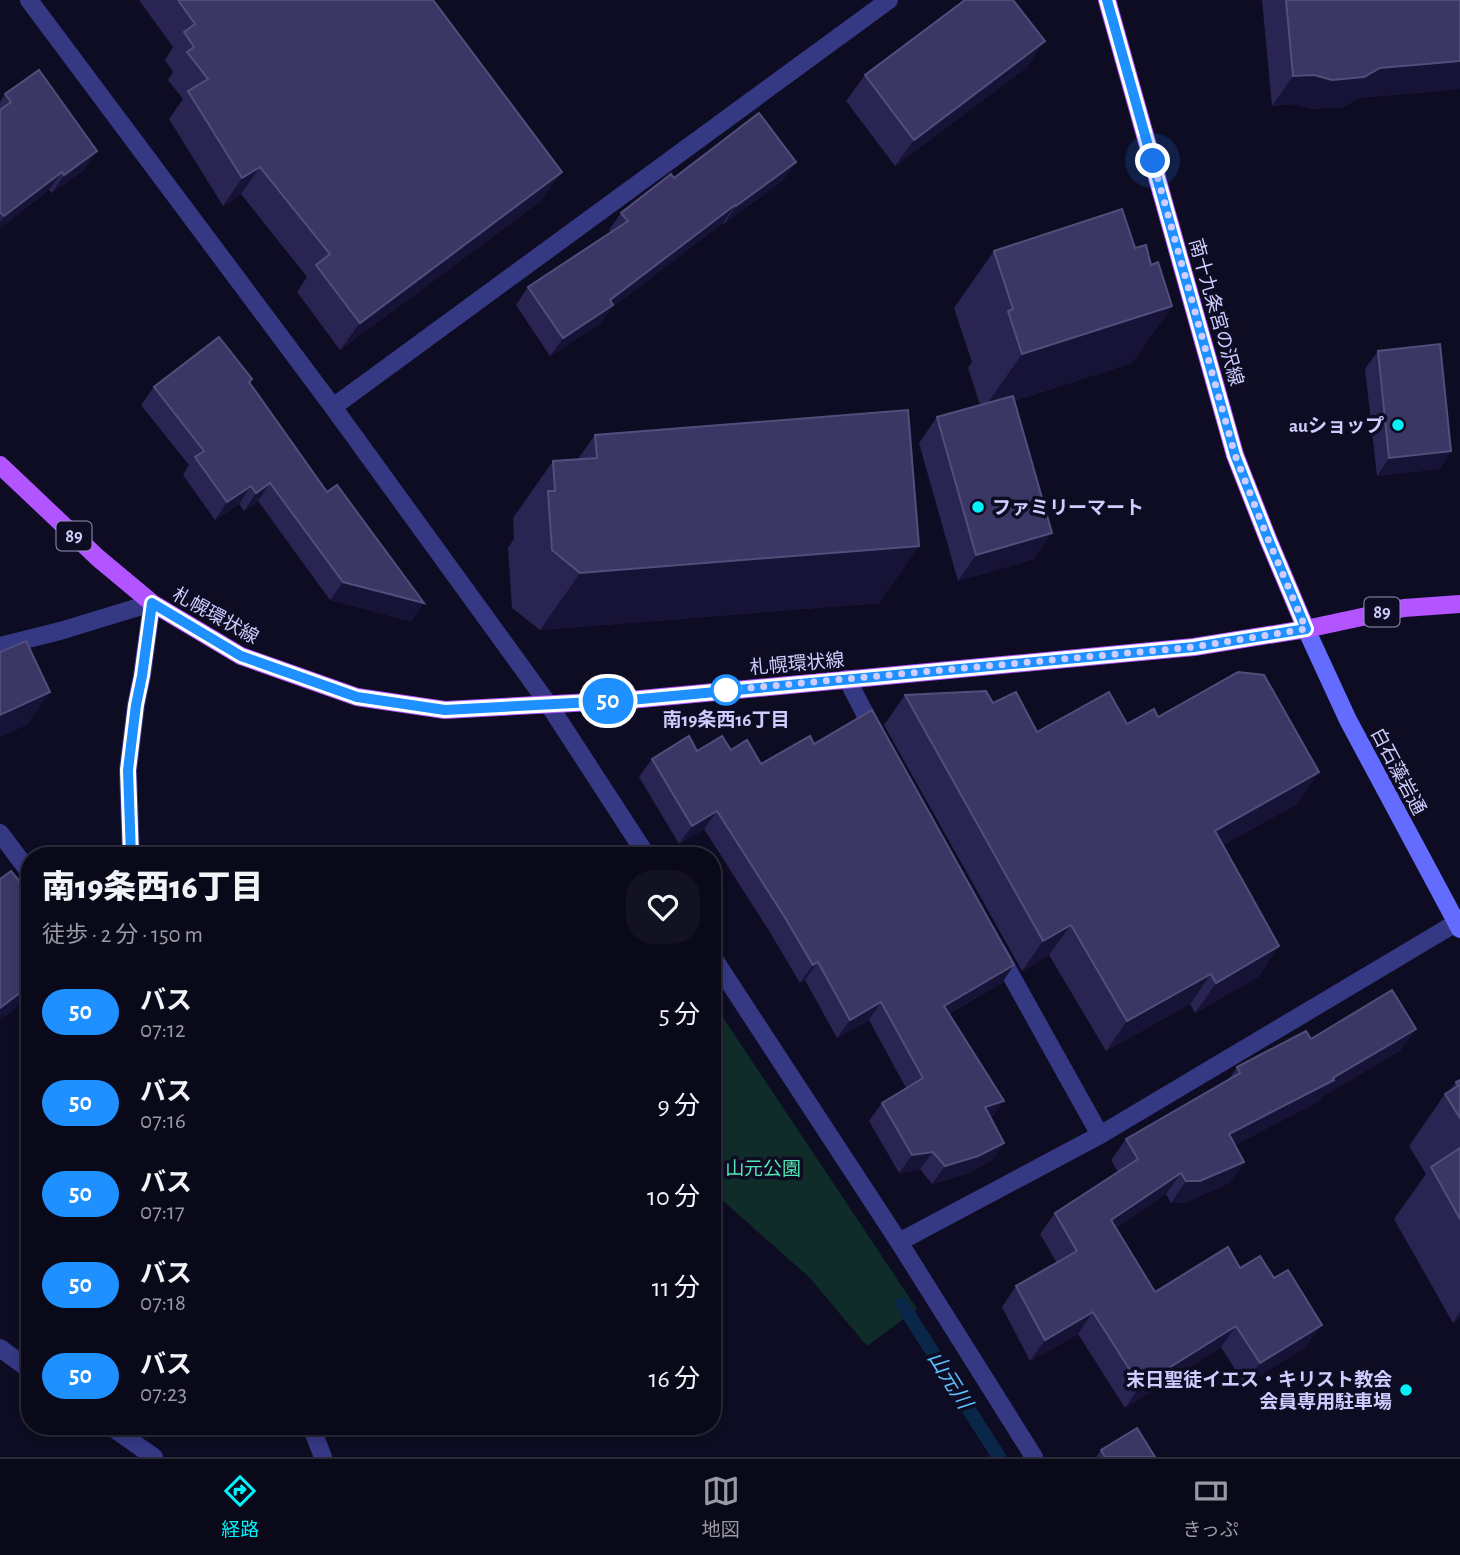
<!DOCTYPE html>
<html lang="ja">
<head>
<meta charset="utf-8">
<style>
	:root { --surface:#0a091a; --page:#131223; --text:#f1f3f6; --muted:#999aa2; --line:#2a2a39; --accent:#00f3f8 }
	body { margin:0; font-family:"Alegreya Sans","Noto Sans JP",sans-serif; background:var(--page); color:var(--text); height:100vh; display:flex; flex-direction:column; font-size:26px; white-space:nowrap }
	* { box-sizing:border-box; margin:0 }
	p { font-size:23px; color:var(--muted) }
	.icon { flex:none; width:38px; height:38px; fill:none; stroke:currentColor; stroke-width:2; stroke-linecap:round; stroke-linejoin:round }
	.map { position:relative; flex:1; overflow:hidden }
	.drawer { position:absolute; left:21px; top:847px; width:700px; height:588px; display:flex; flex-direction:column; background:var(--surface); border-radius:28px; box-shadow:0 4px 10px #0003,0 0 0 2px var(--line) }
	.drawer>* { flex:none }
	.badge { padding:0 14px; border-radius:23px; font-size:24px; line-height:46px }
	.you { position:absolute; width:35px; height:35px; margin:-18px; border:5px solid #fff; border-radius:50%; background:#1a73e8; box-shadow:0 0 0 10px #1a73e833 }
	.map>.badge { position:absolute; translate:-50% -50%; box-shadow:0 0 0 4px #fff }
	.round { display:grid; place-items:center; flex:none; width:74px; height:74px; border-radius:28px; background:var(--page) }
	.head { display:flex; align-items:center; justify-content:space-between; height:119px; padding:0 21px }
	h1 { font-size:33px; font-weight:800; line-height:52px }
	ul { padding:0; list-style:none }
	li { display:flex; align-items:center; gap:21px; height:91px; padding:0 21px }
	li div { flex:1 }
	li b { display:block; font-size:26px }
	li em { font-style:normal }
	li .badge { min-width:77px; font-weight:700; text-align:center }
	.tabs { display:flex; justify-content:space-around; align-items:center; height:98px; border-top:2px solid var(--line); background:var(--surface); font-size:19px; color:var(--muted) }
	.tabs a { display:grid; justify-items:center; gap:4px }
	.tabs .selected { color:var(--accent) }
	.map>svg:first-child { display:block }
	.green { fill:#0f2c29 }
	.lines { fill:none; stroke-linecap:round; stroke-linejoin:round }
	.stream { stroke:#0a2648; stroke-width:14 }
	.lane { stroke:#353883; stroke-width:18 }
	.street { stroke:#353883; stroke-width:18 }
	.secondary { stroke:#646cff; stroke-width:18 }
	.primary { stroke:#b254ff; stroke-width:18 }
	.wall { fill:#292451 }
	.shaded-wall { fill:#171336 }
	.building { fill:#3b3664; stroke:#524e7c; stroke-width:2 }
	.line-casing { stroke:#fff; stroke-width:16 }
	.line { stroke:#1e90ff; stroke-width:10 }
	.walk { stroke:#cfcdff; stroke-width:7; stroke-dasharray:0 12.6 }
	.poi-dot { fill:#00f3f8; stroke:#0e0c22; stroke-width:2.5 }
	.stop-dot { fill:#fff; stroke:#1e90ff; stroke-width:3.5 }
	.labels { text-anchor:middle; stroke-width:7; stroke-linejoin:round; paint-order:stroke }
	.shield { fill:#0e0c22; stroke:#9593bd; stroke-width:2 }
	.shield-label { font-size:18px; font-weight:bold; fill:#cfcdff }
	.street-label { font-size:19px; fill:#cfcdff; stroke:#0e0c22 }
	.poi-label { font-size:19px; font-weight:bold; fill:#cfcdff; stroke:#0e0c22; text-anchor:end }
	.stop-label { font-size:19px; font-weight:bold; fill:#cfcdff; stroke:#0e0c22 }
	.park-label { font-size:19px; fill:#53e5b5; stroke:#0e0c22 }
	.water-label { font-size:21px; font-style:italic; fill:#5bc0ff; stroke:#0e0c22 }
</style>
</head>
<body>
<div class="map">
<svg width="1460" height="1457" viewBox="0 0 1460 1457">
	<rect width="100%" height="100%" fill="#0e0c22"/>
	<!-- green -->
	<path class="green" d="M712,1001L917,1309L867,1346L810,1278L712,1191Z"/>
	<g class="lines">
		<!-- stream -->
		<path class="stream" d="M902,1304L999,1457"/>
		<!-- lane -->
		<g class="lane">
			<path d="M0,833L30,873"/>
			<path d="M0,1348L30,1370"/>
			<path d="M110,1426L154,1457"/>
		</g>
		<!-- street -->
		<g class="street">
			<path d="M29,0L333,407L518,662L549,705L647,856"/>
			<path d="M333,407L889,0"/>
			<path d="M0,646L60,631L152,603L142,676L136,705L128,770L131,856"/>
			<path d="M847,679L876,735"/>
			<path d="M998,952L1100,1135"/>
			<path d="M712,956L899,1242L1034,1457"/>
			<path d="M899,1242L1100,1135L1456,923"/>
			<path d="M311,1426L323,1457"/>
		</g>
		<!-- secondary -->
		<path class="secondary" d="M1306,629L1348,720L1460,929"/>
		<!-- primary -->
		<g class="primary">
			<path d="M1107,0L1235,455L1268,539L1306,629"/>
			<path d="M0,465L98,558L152,603L241,656L357,697L445,710L630,700L1194,647L1306,629L1404,608L1460,604"/>
		</g>
	</g>
	<!-- wall -->
	<g class="wall">
		<path d="M139,0H433L542,200L340,350L297,292L307,277L241,194L223,206L169,119L183,99L168,80L173,72L165,60L173,47Z"/>
		<path d="M1262,0H1460V89L1359,98L1343,107L1312,109L1293,104L1272,106Z"/>
		<path d="M1027,67L895,166L846,101L865,75Z"/>
		<path d="M5,94L85,169L52,193L49,190L0,228V102Z"/>
		<path d="M796,162L783,180L724,224L723,223L611,308L601,323L550,356L516,305L528,287L611,233L609,230L621,213Z"/>
		<path d="M1135,248L1151,265L1172,306L1132,363L1014,401L1034,559L958,581L919,443L937,417L980,405L968,368L972,362L954,308L994,251Z"/>
		<path d="M1378,351L1451,451L1439,469L1377,476L1365,369Z"/>
		<path d="M250,383L327,492L424,603L411,621L330,600L258,501L244,511L239,504L215,520L183,475L189,465L141,405L154,387Z"/>
		<path d="M595,435L919,546L879,603L540,630L512,608L508,548L514,539L513,518L553,461L578,459Z"/>
		<path d="M905,695L993,703L1037,732L1127,724L1158,717L1298,803L1223,845L1279,946L1258,977L1195,1013L1190,1004L1106,1051L1049,955L1022,971L884,725Z"/>
		<path d="M814,744L1002,983L949,1014L991,1119L1004,1143L991,1161L966,1174L932,1184L920,1169L899,1173L869,1121L882,1103L906,1088L869,1020L837,1038L805,980L800,983L771,934L704,829L679,844L639,777L652,759L697,751L731,750L761,764Z"/>
		<path d="M1311,1039L1401,1050L1323,1096L1319,1101L1235,1145L1244,1162L1229,1183L1185,1203H1171L1166,1194L1116,1228L1155,1292L1240,1268L1307,1346L1245,1385L1221,1347L1125,1408L1078,1334L1030,1361L1002,1307L1016,1286L1057,1263L1040,1234L1055,1213L1118,1172L1111,1160L1126,1139L1229,1079L1237,1067Z"/>
		<path d="M1460,1080V1318L1453,1323L1394,1219L1426,1174L1409,1146L1445,1094L1449,1091L1456,1082Z"/>
		<path d="M1101,1450L1155,1457H1096Z"/>
	</g>
	<!-- shaded-wall -->
	<g class="shaded-wall">
		<path d="M1045,41L1027,67L895,166L914,140Z"/>
		<path d="M1460,61V89L1359,98L1343,107L1312,109L1293,104L1272,106L1293,76Z"/>
		<path d="M97,151L85,169L52,193L64,175Z"/>
		<path d="M796,162L783,180L724,224L736,206Z"/>
		<path d="M260,167L241,194L223,206L242,178Z"/>
		<path d="M62,172L49,190L0,228V222L4,216Z"/>
		<path d="M562,172L542,200L340,350L360,323Z"/>
		<path d="M735,205L723,223L611,308L601,323L550,356L563,338Z"/>
		<path d="M1172,306L1132,363L982,411L1022,354Z"/>
		<path d="M1451,451L1439,469L1377,476L1389,458Z"/>
		<path d="M270,483L258,501L244,511L256,493Z"/>
		<path d="M251,486L239,504L215,520L227,502Z"/>
		<path d="M1052,533L1034,559L958,581L976,555Z"/>
		<path d="M919,546L879,603L540,630L580,573Z"/>
		<path d="M343,582L424,603L411,621L330,600Z"/>
		<path d="M50,692L27,725L0,737V715Z"/>
		<path d="M1319,772L1298,803L1194,861L1215,831Z"/>
		<path d="M717,811L704,829L679,844L692,826Z"/>
		<path d="M30,920V928L24,936L23,926Z"/>
		<path d="M1071,925L1049,955L1022,971L1043,941Z"/>
		<path d="M1279,946L1258,977L1195,1013L1216,983Z"/>
		<path d="M818,962L805,980L800,983L813,965Z"/>
		<path d="M1014,965L1002,983L931,1024L944,1006Z"/>
		<path d="M1211,974L1190,1004L1106,1051L1127,1021Z"/>
		<path d="M30,985V997L0,1020V1008Z"/>
		<path d="M881,1002L869,1020L837,1038L850,1020Z"/>
		<path d="M1416,1029L1401,1050L1323,1096L1319,1101L1214,1156L1229,1134L1333,1078Z"/>
		<path d="M1004,1101L991,1119L985,1107Z"/>
		<path d="M1004,1143L991,1161L966,1174L932,1184L945,1166Z"/>
		<path d="M933,1152L920,1169L899,1173L912,1155Z"/>
		<path d="M1244,1162L1229,1183L1185,1203H1171L1186,1181Z"/>
		<path d="M1181,1173L1166,1194L1096,1242L1111,1220Z"/>
		<path d="M1093,1312L1078,1334L1030,1361L1045,1340Z"/>
		<path d="M1460,1312V1318L1453,1323Z"/>
		<path d="M1322,1325L1307,1346L1245,1385L1260,1363Z"/>
		<path d="M1236,1326L1221,1347L1125,1408L1140,1386Z"/>
	</g>
	<!-- building -->
	<g class="building">
		<path d="M178,0H433L562,172L360,323L316,265L330,254L260,167L242,178L188,91L208,79L187,52L194,47L184,32L195,24Z"/>
		<path d="M965,0H1013L1045,41L914,140L865,75Z"/>
		<path d="M1286,0H1460V61L1380,68L1364,77L1332,80L1314,75L1293,76Z"/>
		<path d="M39,70L97,151L64,175L62,172L4,216L0,212V110L11,102L5,94Z"/>
		<path d="M759,113L796,162L736,206L735,205L610,300L613,305L563,338L528,287L628,221L621,213L671,174L674,178Z"/>
		<path d="M1122,209L1135,248L1146,245L1151,265L1158,262L1172,306L1022,354L1008,311L1013,309L994,251Z"/>
		<path d="M219,337L252,379L249,382L327,492L337,485L424,603L343,582L270,483L256,493L251,486L227,502L195,457L204,451L154,387Z"/>
		<path d="M1440,344L1451,451L1389,458L1378,351Z"/>
		<path d="M1013,396L1052,533L976,555L937,417Z"/>
		<path d="M908,410L919,546L580,573L552,550L548,491H555L553,461L597,458L595,435Z"/>
		<path d="M26,641L50,692L0,715V652Z"/>
		<path d="M1238,672L1264,675L1319,772L1215,831L1279,946L1216,983L1211,974L1127,1021L1071,925L1043,941L905,695L986,691L993,703L1016,692L1037,732L1109,692L1127,724L1154,709L1158,717Z"/>
		<path d="M872,710L1014,965L944,1006L1004,1101L985,1107L1004,1143L978,1156L945,1166L933,1152L912,1155L882,1103L923,1078L881,1002L850,1020L818,962L813,965L784,916L717,811L692,826L652,759L689,736L697,751L722,736L731,750L747,740L761,764L810,736L814,744Z"/>
		<path d="M11,871L30,894V920L23,926L30,935V985L0,1008V879Z"/>
		<path d="M1392,990L1416,1029L1333,1078L1334,1080L1229,1134L1244,1162L1200,1181H1186L1181,1173L1111,1220L1155,1292L1228,1247L1240,1268L1260,1256L1274,1278L1288,1270L1322,1325L1260,1363L1236,1326L1140,1386L1093,1312L1045,1340L1016,1286L1077,1251L1055,1213L1138,1159L1126,1139L1240,1073L1237,1067L1306,1031L1311,1039Z"/>
		<path d="M1460,1080V1118L1445,1094L1458,1086L1456,1082Z"/>
		<path d="M1460,1148V1219L1431,1167Z"/>
		<path d="M1137,1428L1155,1457H1105L1101,1450Z"/>
	</g>
	<g class="lines">
		<defs>
			<path id="line" d="M131,856L128,770L136,705L142,676L152,603L241,656L357,697L445,710L630,700L1194,647L1306,629L1268,539L1235,455L1107,0"/>
		</defs>
		<!-- line casing -->
		<use href="#line" class="line-casing"/>
		<!-- line -->
		<use href="#line" class="line"/>
		<!-- walk -->
		<path class="walk" d="M726,690L1194,647L1306,629L1268,539L1235,455L1153,161"/>
	</g>
	<!-- markers -->
	<g class="poi-dot">
		<circle cx="1398" cy="425" r="7"/>
		<circle cx="978" cy="507" r="7"/>
		<circle cx="1406" cy="1390" r="7"/>
	</g>
	<circle class="stop-dot" cx="726" cy="690" r="14"/>
	<g class="labels">
		<!-- shield labels -->
		<g class="shield">
			<rect x="56.5" y="521.5" width="35" height="29" rx="5"/>
			<rect x="1364.5" y="597.5" width="35" height="29" rx="5"/>
		</g>
		<g class="shield-label">
			<text x="74" y="542">89</text>
			<text x="1382" y="618">89</text>
		</g>
		<!-- street labels -->
		<g class="street-label">
			<text transform="translate(1217 312) rotate(74)" y="7">南十九条宮の沢線</text>
			<text transform="translate(216 615) rotate(29)" y="7">札幌環状線</text>
			<text transform="translate(797 663) rotate(-5)" y="7">札幌環状線</text>
			<text transform="translate(1399 771) rotate(62)" y="7">白石藻岩通</text>
		</g>
		<!-- poi labels -->
		<g class="poi-label">
			<text x="1384" y="432">auショップ</text>
			<text x="992" y="514" text-anchor="start">ファミリーマート</text>
			<text x="1392" y="1386">末日聖徒イエス・キリスト教会<tspan x="1392" dy="22">会員専用駐車場</tspan></text>
		</g>
		<!-- stop labels -->
		<g class="stop-label">
			<text x="726" y="726">南19条西16丁目</text>
		</g>
		<!-- park labels -->
		<g class="park-label">
			<text x="763" y="1175">山元公園</text>
		</g>
		<!-- water labels -->
		<g class="water-label">
			<text transform="translate(950 1380) rotate(58)" y="7">山元川</text>
		</g>
	</g>
</svg>
<div class="you" style="left:1153px;top:161px"></div>
<b class="badge" style="left:608px;top:701px;background:#1e90ff;color:#fff">50</b>
<section class="drawer">
<div class="head"><div><h1>南19条西16丁目</h1><p>徒歩 · 2 分 · 150 m</p></div><a class="round"><svg class="icon" aria-label="heart" viewBox="0 0 24 24"><path d="M12 20l-8-8c-3-5 5-10 8-4 3-6 11-1 8 4z"/></svg></a></div>
<ul>
<li><span class="badge" style="background:#1e90ff;color:#fff">50</span><div><b>バス</b><p>07:12</p></div><em>5 分</em></li>
<li><span class="badge" style="background:#1e90ff;color:#fff">50</span><div><b>バス</b><p>07:16</p></div><em>9 分</em></li>
<li><span class="badge" style="background:#1e90ff;color:#fff">50</span><div><b>バス</b><p>07:17</p></div><em>10 分</em></li>
<li><span class="badge" style="background:#1e90ff;color:#fff">50</span><div><b>バス</b><p>07:18</p></div><em>11 分</em></li>
<li><span class="badge" style="background:#1e90ff;color:#fff">50</span><div><b>バス</b><p>07:23</p></div><em>16 分</em></li>
</ul>
</section>
</div>
<nav class="tabs">
<a class="selected"><svg class="icon" aria-label="directions" viewBox="0 0 24 24"><path d="M12 3l9 9-9 9-9-9zM9 14v-3h6M13 9l2 2-2 2"/></svg>経路</a>
<a><svg class="icon" aria-label="map" viewBox="0 0 24 24"><path d="M3 6l6-2 6 2 6-2v14l-6 2-6-2-6 2zM9 4v14M15 6v14"/></svg>地図</a>
<a><svg class="icon" aria-label="tickets" viewBox="0 0 24 24"><path d="M3 7h18v10H3zM15 7v10"/></svg>きっぷ</a>
</nav>
</body>
</html>
